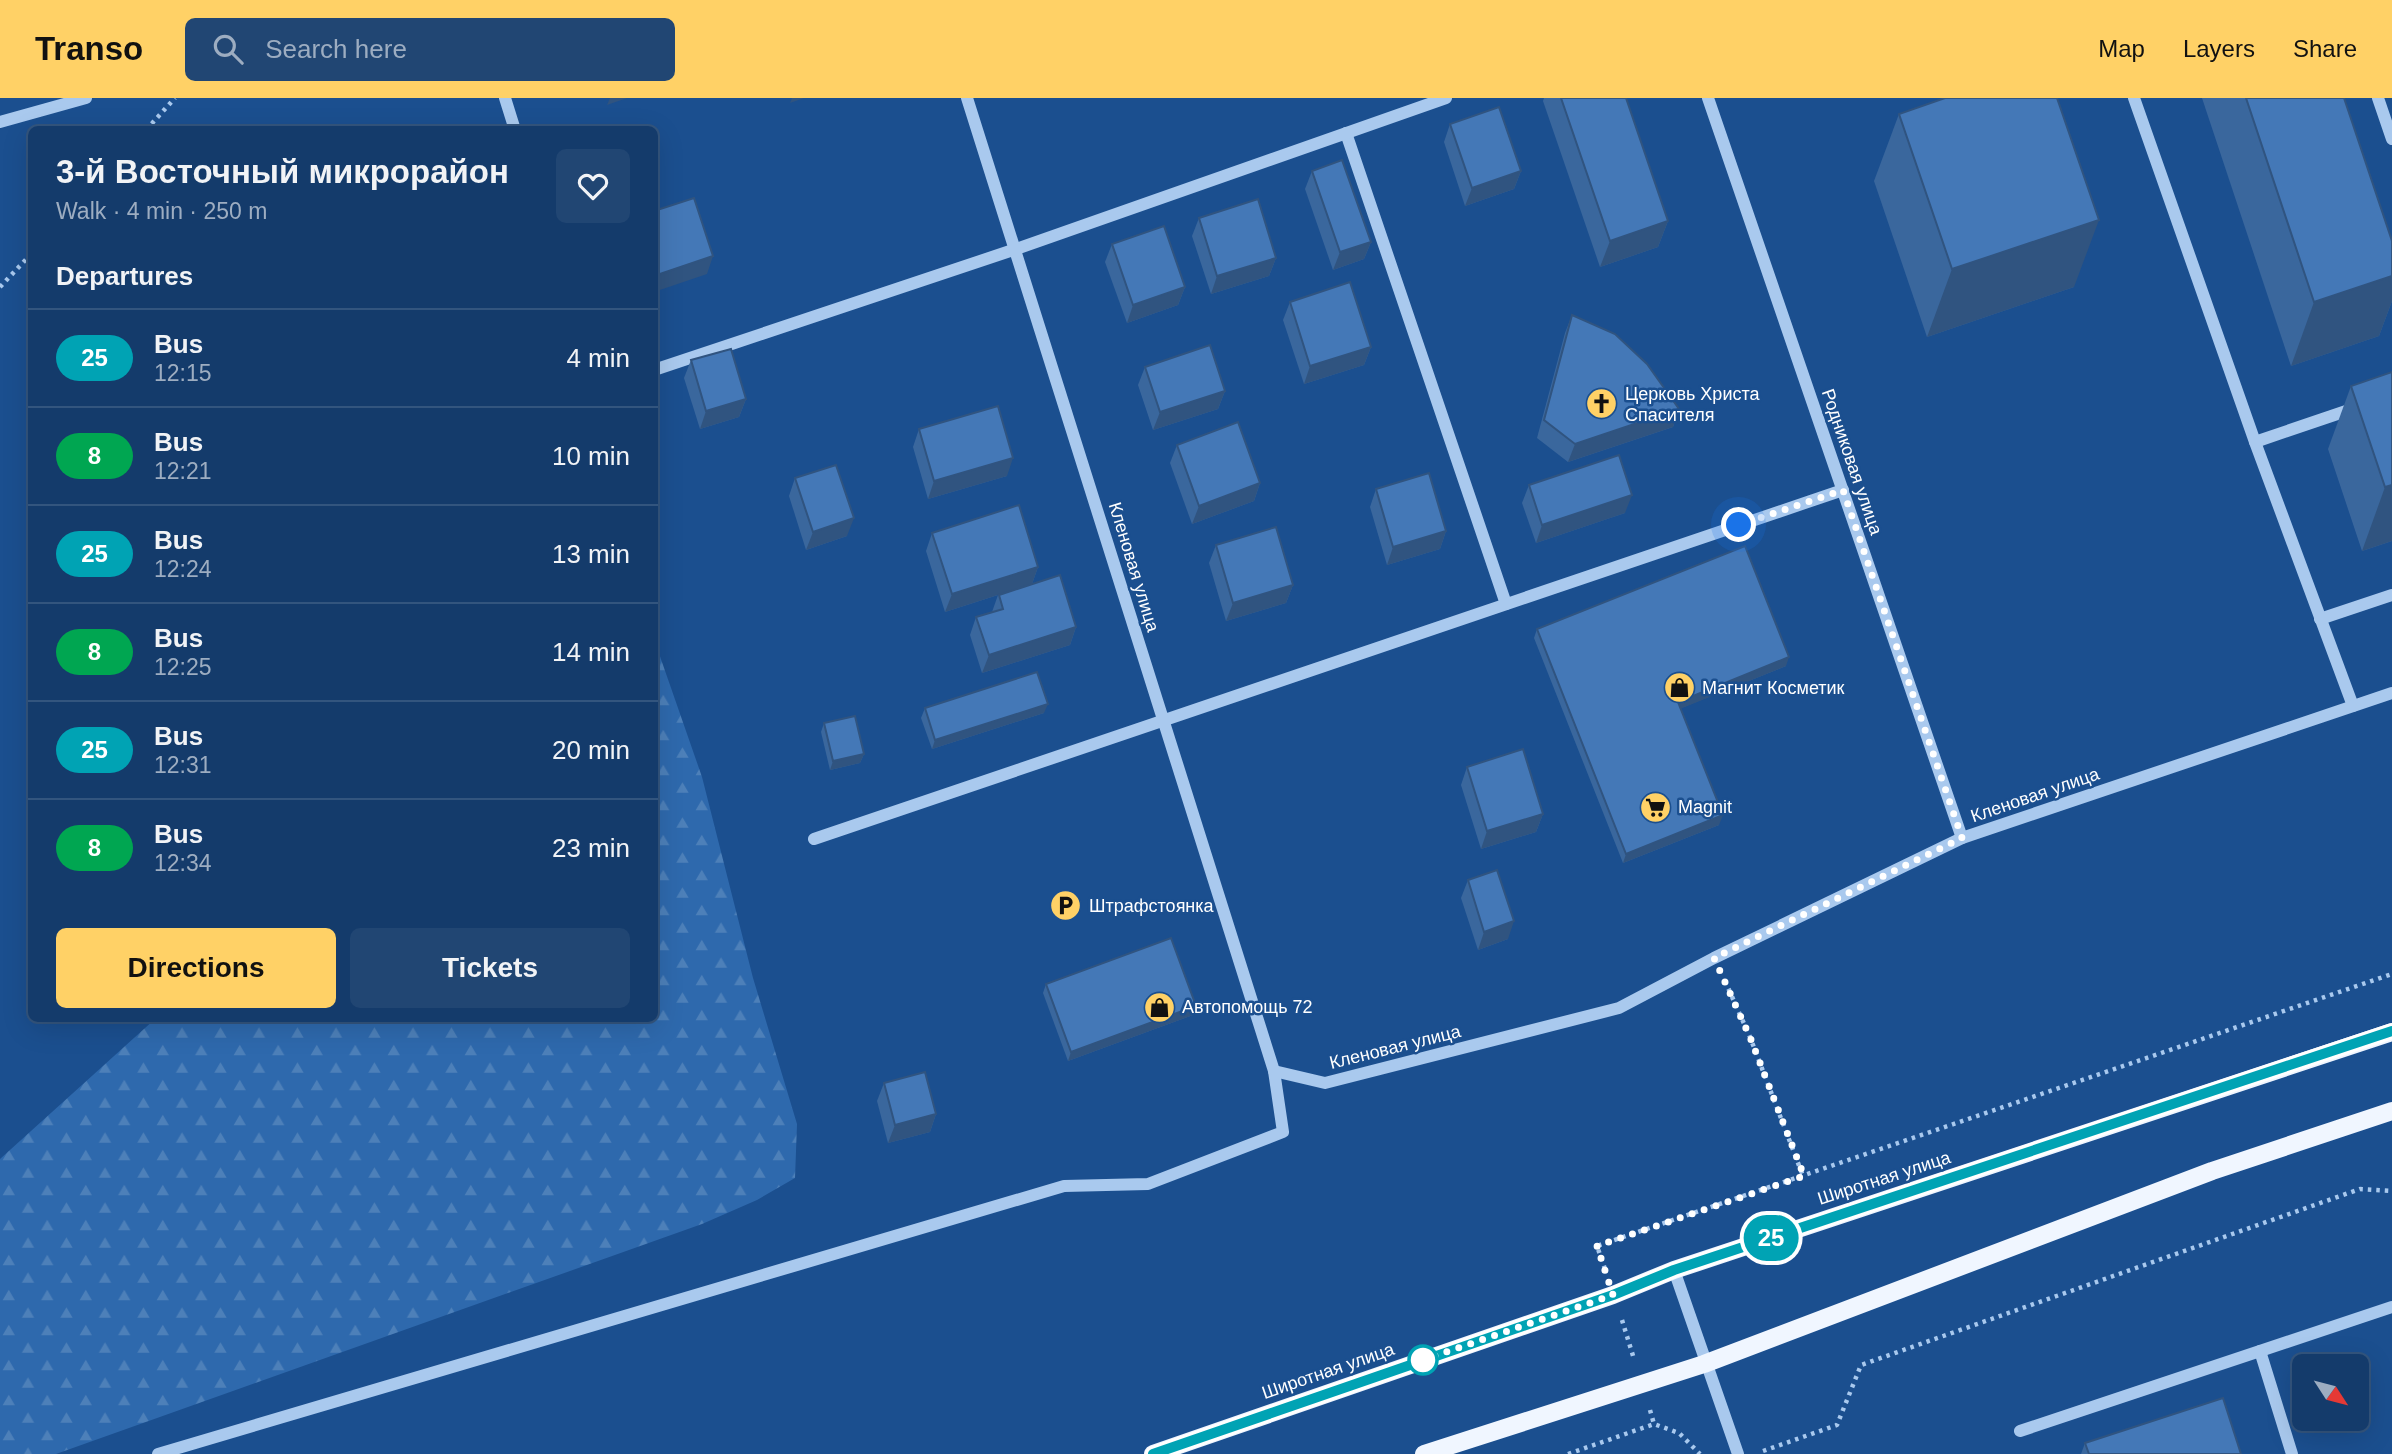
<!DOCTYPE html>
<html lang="en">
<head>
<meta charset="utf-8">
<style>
	:root { --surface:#143b6b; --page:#214673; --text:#f1f3f6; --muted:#9dadc1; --line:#33557e; --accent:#ffd166 }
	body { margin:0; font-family:Arial,sans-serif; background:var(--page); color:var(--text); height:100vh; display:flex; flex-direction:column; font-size:26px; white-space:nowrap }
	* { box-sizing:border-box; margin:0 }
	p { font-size:23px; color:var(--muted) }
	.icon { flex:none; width:38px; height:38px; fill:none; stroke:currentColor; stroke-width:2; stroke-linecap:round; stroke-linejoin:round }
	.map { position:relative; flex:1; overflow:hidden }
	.drawer { position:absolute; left:28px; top:28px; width:630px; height:896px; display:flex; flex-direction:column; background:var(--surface); border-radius:10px; box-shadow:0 7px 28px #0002,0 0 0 2px var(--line) }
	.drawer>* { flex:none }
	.badge { padding:0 14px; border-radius:23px; font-size:24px; line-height:46px }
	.needle { width:46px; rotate:126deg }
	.tools { position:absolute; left:2292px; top:1256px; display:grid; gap:14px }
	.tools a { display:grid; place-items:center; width:77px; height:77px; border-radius:10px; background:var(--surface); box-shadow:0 7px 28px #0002,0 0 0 2px var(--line); font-size:35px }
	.you { position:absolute; width:35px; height:35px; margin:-18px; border:5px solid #fff; border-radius:50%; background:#1a73e8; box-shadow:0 0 0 10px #1a73e833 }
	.map>.badge { position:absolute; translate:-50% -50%; box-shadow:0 0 0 4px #fff }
	h2 { padding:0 28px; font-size:26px; line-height:63px }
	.round { display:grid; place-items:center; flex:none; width:74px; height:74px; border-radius:10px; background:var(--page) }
	.overview { display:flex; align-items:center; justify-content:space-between; height:119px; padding:0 28px }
	h1 { font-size:33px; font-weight:600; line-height:52px }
	.action { display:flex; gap:14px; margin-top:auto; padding:14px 28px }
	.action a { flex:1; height:80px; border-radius:10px; background:var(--accent); color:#111; font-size:28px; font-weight:600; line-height:80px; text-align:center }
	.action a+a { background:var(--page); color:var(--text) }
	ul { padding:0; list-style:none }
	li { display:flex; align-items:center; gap:21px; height:98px; padding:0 28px; border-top:2px solid var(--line) }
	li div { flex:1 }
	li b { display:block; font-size:26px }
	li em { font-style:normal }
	li .badge { min-width:77px; font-weight:700; text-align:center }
	header { display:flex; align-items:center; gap:42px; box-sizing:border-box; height:98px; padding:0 35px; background:var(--accent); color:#111 }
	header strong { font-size:33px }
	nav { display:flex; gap:38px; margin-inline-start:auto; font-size:24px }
	.search { width:490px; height:63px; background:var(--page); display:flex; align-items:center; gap:18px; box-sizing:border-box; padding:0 24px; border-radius:10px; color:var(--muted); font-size:26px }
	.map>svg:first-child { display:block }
	.forest { fill:url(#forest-firs) }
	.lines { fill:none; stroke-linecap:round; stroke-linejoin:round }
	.path { stroke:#a9c9ee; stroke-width:4.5; stroke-dasharray:3.5 5; stroke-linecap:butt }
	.minor { stroke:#a9c9ee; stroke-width:12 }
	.major { stroke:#f0f6ff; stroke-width:18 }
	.wall { fill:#3a679d }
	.shaded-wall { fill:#305480 }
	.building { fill:#4478b7; stroke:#305480; stroke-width:2 }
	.line-casing { stroke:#fff; stroke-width:16 }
	.line { stroke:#00a3b4; stroke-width:10 }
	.walk { stroke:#fff; stroke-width:7; stroke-dasharray:0 12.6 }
	.stop-dot { fill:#fff; stroke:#00a3b4; stroke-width:3.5 }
	.labels { text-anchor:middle; stroke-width:5; stroke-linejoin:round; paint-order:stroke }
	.poi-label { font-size:18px; fill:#fff; stroke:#1b4f8f; text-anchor:start }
	.street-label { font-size:18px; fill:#fff; stroke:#1b4f8f }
</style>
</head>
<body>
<header>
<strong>Transo</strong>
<div class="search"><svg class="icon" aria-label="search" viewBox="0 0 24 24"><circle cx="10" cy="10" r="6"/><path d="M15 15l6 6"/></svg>Search here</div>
<nav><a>Map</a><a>Layers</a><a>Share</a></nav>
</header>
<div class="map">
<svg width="2392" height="1356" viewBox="0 0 2392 1356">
	<defs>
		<pattern id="forest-firs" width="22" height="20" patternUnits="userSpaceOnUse" patternTransform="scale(1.75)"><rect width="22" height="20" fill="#2e69ad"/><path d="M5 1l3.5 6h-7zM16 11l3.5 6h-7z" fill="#4d80b9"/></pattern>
	</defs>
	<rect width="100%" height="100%" fill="#1b4f8f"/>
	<!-- forest -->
	<path class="forest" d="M655,544L702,679L753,880L797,1026L795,1080L757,1102L702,1126L56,1356H0V1061L155,921L654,920Z"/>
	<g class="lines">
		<!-- path -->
		<g class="path">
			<path d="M146,32L175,0"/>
			<path d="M0,189L32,155"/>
			<path d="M1725,883L1750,939L1803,1078"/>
			<path d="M1605,1171L1597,1148L2392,876"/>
			<path d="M1622,1222L1634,1261"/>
			<path d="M1650,1312L1654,1326"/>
			<path d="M1763,1353L1837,1327L1861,1267L2360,1091L2392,1093"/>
			<path d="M1568,1356L1654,1326L1679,1335L1700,1356"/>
		</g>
		<!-- minor -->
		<g class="minor">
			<path d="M505,0L515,32"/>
			<path d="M1708,0L1962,740"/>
			<path d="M2134,0L2255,344L2353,608"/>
			<path d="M2378,0L2392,41"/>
			<path d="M0,24L86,0"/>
			<path d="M1346,35L1506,506"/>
			<path d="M654,272L1016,151L1446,0"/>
			<path d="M2255,344L2355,310"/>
			<path d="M2320,521L2392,497"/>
			<path d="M814,741L1843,392"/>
			<path d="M1274,973L1325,985L1619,910L1714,860L1962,740L2392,595"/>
			<path d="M1674,1172L1738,1356"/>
			<path d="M2260,1253L2392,1209"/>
			<path d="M2020,1333L2260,1253L2292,1356"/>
			<path d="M158,1356L1064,1088L1148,1086L1283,1034L1274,973L967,0"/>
		</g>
		<!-- major -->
		<g class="major">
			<path d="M1153,1356L1613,1197L1674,1172L2392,934"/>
			<path d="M1424,1356L1704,1266L2212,1073L2392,1013"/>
		</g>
	</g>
	<!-- wall -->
	<g class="wall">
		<path d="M1544,0H1626L1668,123L1658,149L1600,169L1543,3Z"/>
		<path d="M2202,0H2344L2392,143V203L2379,238L2291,268Z"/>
		<path d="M1899,16L2074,189L1927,239L1874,83Z"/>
		<path d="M1450,26L1521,73L1514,91L1465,108L1444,44Z"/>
		<path d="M1312,73L1371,144L1364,161L1333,172L1305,91Z"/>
		<path d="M1199,120L1276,160L1269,178L1211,196L1192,138Z"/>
		<path d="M1112,146L1185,189L1178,207L1127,225L1105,164Z"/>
		<path d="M1290,204L1371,249L1364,267L1304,286L1283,222Z"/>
		<path d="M1572,217L1679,311L1673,329L1568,364L1537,340L1565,235Z"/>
		<path d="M691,262L746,301L739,319L700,331L684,280Z"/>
		<path d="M1145,269L1225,293L1218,311L1153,332L1138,287Z"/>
		<path d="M2392,274V443L2362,453L2328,351L2351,288Z"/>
		<path d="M919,331L1007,378L928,401L913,349Z"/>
		<path d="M1177,347L1260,385L1254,403L1192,426L1170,365Z"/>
		<path d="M795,380L847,438L806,452L789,398Z"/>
		<path d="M1529,387L1625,415L1536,445L1522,405Z"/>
		<path d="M1376,391L1446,433L1440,451L1387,467L1370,409Z"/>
		<path d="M932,435L1038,469L1032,486L1076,529L1070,547L982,575L970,537L976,519L992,514L998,497L945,514L926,453Z"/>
		<path d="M1216,447L1293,487L1286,505L1226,523L1209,465Z"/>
		<path d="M1537,531L1786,568L1681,610L1719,727L1623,765L1534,540Z"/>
		<path d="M925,610L1044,615L932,651L921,620Z"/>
		<path d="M824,625L864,656L860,665L830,672L821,634Z"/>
		<path d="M1467,669L1543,716L1536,734L1481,751L1461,687Z"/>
		<path d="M1468,782L1508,841L1478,852L1461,800Z"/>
		<path d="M1046,886L1193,917L1068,963L1043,895Z"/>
		<path d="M884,985L936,1016L930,1034L888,1045L877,1003Z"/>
		<path d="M2085,1345L2241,1356H2081Z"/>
	</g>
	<!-- shaded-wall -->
	<g class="shaded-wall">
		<path d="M610,0H627L607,7Z"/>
		<path d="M792,0H804L790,5Z"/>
		<path d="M1521,73L1514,91L1465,108L1472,90Z"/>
		<path d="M2099,122L2074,189L1927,239L1952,171Z"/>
		<path d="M1668,123L1658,149L1600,169L1610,143Z"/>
		<path d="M1371,144L1364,161L1333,172L1340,154Z"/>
		<path d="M713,158L707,176L654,194V178Z"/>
		<path d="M1276,160L1269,178L1211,196L1217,178Z"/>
		<path d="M2392,178V203L2379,238L2291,268L2314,204Z"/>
		<path d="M1185,189L1178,207L1127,225L1133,207Z"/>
		<path d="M1371,249L1364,267L1304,286L1310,268Z"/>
		<path d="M1225,293L1218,311L1153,332L1160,314Z"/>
		<path d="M746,301L739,319L700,331L706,313Z"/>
		<path d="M1679,311L1673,329L1568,364L1575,346Z"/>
		<path d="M1013,360L1007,378L928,401L934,383Z"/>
		<path d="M1260,385L1254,403L1192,426L1199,408Z"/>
		<path d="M2392,387V443L2362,453L2385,389Z"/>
		<path d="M1632,397L1625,415L1536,445L1542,427Z"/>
		<path d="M854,420L847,438L806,452L813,434Z"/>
		<path d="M1446,433L1440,451L1387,467L1393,449Z"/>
		<path d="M1038,469L1032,486L945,514L952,496Z"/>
		<path d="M1293,487L1286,505L1226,523L1233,505Z"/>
		<path d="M1076,529L1070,547L982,575L989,557Z"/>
		<path d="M1789,559L1786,568L1675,613L1678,604Z"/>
		<path d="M1048,606L1044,615L932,651L935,642Z"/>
		<path d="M864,656L860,665L830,672L833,663Z"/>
		<path d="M1543,716L1536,734L1481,751L1487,733Z"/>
		<path d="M1723,717L1719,727L1623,765L1626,756Z"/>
		<path d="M1514,823L1508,841L1478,852L1484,834Z"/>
		<path d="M1196,908L1193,917L1068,963L1071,954Z"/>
		<path d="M936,1016L930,1034L888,1045L895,1027Z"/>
	</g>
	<!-- building -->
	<g class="building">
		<path d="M1561,0H1626L1668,123L1610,143Z"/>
		<path d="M1945,0H2057L2099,122L1952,171L1899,16Z"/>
		<path d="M2246,0H2344L2392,143V178L2314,204Z"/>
		<path d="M1499,9L1521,73L1472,90L1450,26Z"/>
		<path d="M1342,62L1371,144L1340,154L1312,73Z"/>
		<path d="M694,100L713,158L654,178V113Z"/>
		<path d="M1258,101L1276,160L1217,178L1199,120Z"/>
		<path d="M1164,128L1185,189L1133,207L1112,146Z"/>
		<path d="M1350,184L1371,249L1310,268L1290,204Z"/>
		<path d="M1572,217L1615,236L1647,266L1679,311L1575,346L1544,322Z"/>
		<path d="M1210,247L1225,293L1160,314L1145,269Z"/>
		<path d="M731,251L746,301L706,313L691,262Z"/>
		<path d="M2392,274V387L2385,389L2351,288Z"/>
		<path d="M998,308L1013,360L934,383L919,331Z"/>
		<path d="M1238,324L1260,385L1199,408L1177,347Z"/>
		<path d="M1619,357L1632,397L1542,427L1529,387Z"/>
		<path d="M836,367L854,420L813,434L795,380Z"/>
		<path d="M1429,375L1446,433L1393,449L1376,391Z"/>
		<path d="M1019,407L1038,469L952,496L932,435Z"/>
		<path d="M1276,429L1293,487L1233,505L1216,447Z"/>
		<path d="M1745,448L1789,559L1678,604L1723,717L1626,756L1537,531Z"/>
		<path d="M1060,477L1076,529L989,557L976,519L1003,511L999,497Z"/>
		<path d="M1037,574L1048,606L935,642L925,610Z"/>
		<path d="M855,618L864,656L833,663L824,625Z"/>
		<path d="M1523,651L1543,716L1487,733L1467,669Z"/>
		<path d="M1497,772L1514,823L1484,834L1468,782Z"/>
		<path d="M1171,840L1196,908L1071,954L1046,886Z"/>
		<path d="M925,974L936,1016L895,1027L884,985Z"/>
		<path d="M2223,1300L2241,1356H2089L2085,1345Z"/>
	</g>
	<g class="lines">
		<defs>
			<path id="line" d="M1153,1356L1613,1197L1674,1172L2392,933"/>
		</defs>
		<!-- line casing -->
		<use href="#line" class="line-casing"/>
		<!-- line -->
		<use href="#line" class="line"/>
		<!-- walk -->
		<path class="walk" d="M1423,1262L1613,1197L1597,1148L1804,1078L1750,939L1714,860L1962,740L1843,392L1739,427"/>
	</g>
	<!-- icons -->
	<defs>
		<symbol id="church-disc" viewBox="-11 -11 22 22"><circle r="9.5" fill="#ffd166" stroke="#1b4f8f"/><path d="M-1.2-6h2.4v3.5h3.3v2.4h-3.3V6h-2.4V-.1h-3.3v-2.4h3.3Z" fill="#111"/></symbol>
		<symbol id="shop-disc" viewBox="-11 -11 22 22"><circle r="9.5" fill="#ffd166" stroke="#1b4f8f"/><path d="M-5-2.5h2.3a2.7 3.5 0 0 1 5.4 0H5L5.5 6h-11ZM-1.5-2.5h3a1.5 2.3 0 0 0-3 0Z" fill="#111"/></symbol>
		<symbol id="supermarket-disc" viewBox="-11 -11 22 22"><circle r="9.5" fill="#ffd166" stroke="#1b4f8f"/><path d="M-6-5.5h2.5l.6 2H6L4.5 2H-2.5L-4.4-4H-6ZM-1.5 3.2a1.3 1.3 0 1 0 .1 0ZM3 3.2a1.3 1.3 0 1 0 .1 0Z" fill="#111"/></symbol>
		<symbol id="parking-disc" viewBox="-11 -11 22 22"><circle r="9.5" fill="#ffd166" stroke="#1b4f8f"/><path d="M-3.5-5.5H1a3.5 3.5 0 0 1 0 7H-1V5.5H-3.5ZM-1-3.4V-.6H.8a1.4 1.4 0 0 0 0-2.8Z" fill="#111"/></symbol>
	</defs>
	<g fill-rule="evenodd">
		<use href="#church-disc" x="1584" y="288" width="35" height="35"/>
		<use href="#shop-disc" x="1662" y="572" width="35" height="35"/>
		<use href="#supermarket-disc" x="1638" y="692" width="35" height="35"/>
		<use href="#parking-disc" x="1048" y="790" width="35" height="35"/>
		<use href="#shop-disc" x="1142" y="892" width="35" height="35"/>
	</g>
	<!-- markers -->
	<circle class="stop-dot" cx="1423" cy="1262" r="14"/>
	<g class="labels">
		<!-- poi labels -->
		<g class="poi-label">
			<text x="1625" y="302">Церковь Христа<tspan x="1625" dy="21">Спасителя</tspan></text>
			<text x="1702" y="596">Магнит Косметик</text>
			<text x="1678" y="715">Magnit</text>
			<text x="1089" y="814">Штрафстоянка</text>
			<text x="1182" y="915">Автопомощь 72</text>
		</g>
		<!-- street labels -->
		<g class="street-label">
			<text transform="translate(1852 364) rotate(71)" y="6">Родниковая улица</text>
			<text transform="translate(1134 469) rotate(73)" y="6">Кленовая улица</text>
			<text transform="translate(2035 697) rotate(-19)" y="6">Кленовая улица</text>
			<text transform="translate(1395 949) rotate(-14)" y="6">Кленовая улица</text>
			<text transform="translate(1884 1080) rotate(-18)" y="6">Широтная улица</text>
			<text transform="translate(1328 1273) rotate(-19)" y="6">Широтная улица</text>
		</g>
	</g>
</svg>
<div class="tools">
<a><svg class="needle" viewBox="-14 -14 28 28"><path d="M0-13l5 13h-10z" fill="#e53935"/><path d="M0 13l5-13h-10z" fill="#9dadc1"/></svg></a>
</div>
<div class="you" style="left:1739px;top:427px"></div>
<b class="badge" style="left:1771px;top:1140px;background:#00a3b4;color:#fff">25</b>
<section class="drawer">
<div class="overview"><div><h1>3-й Восточный микрорайон</h1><p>Walk · 4 min · 250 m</p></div><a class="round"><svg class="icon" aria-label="heart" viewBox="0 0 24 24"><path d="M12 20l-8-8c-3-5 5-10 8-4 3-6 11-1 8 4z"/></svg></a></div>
<h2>Departures</h2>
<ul>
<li><span class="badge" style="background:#00a3b4;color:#fff">25</span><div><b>Bus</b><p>12:15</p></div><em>4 min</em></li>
<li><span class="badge" style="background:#00a651;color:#fff">8</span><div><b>Bus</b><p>12:21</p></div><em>10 min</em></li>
<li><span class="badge" style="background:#00a3b4;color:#fff">25</span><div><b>Bus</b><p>12:24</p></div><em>13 min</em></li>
<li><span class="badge" style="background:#00a651;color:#fff">8</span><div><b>Bus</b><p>12:25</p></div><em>14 min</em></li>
<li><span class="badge" style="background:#00a3b4;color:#fff">25</span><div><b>Bus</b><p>12:31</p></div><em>20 min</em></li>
<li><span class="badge" style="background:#00a651;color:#fff">8</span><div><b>Bus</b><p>12:34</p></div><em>23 min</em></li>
</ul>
<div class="action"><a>Directions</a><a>Tickets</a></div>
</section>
</div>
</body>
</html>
